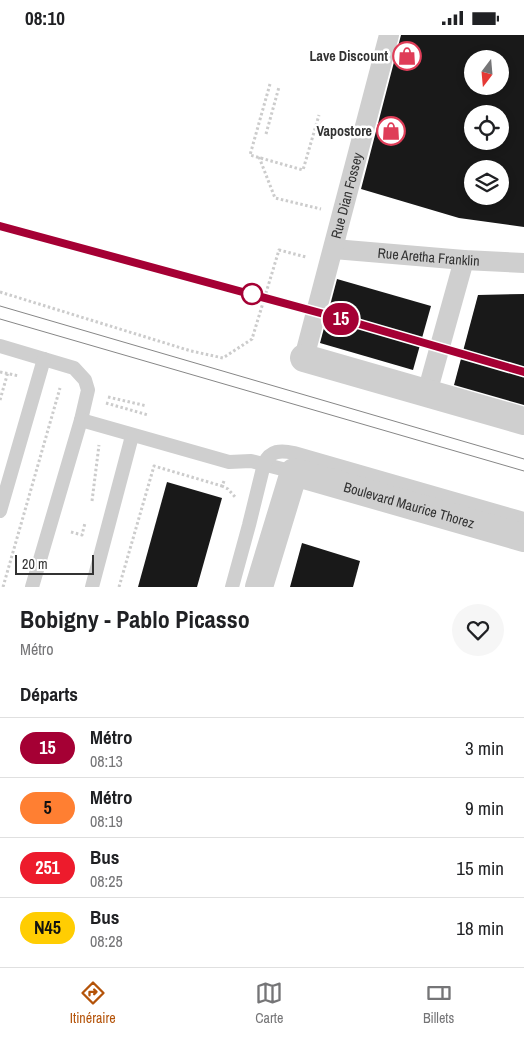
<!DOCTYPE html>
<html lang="fr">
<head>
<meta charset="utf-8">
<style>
	:root { --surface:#fff; --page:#f6f6f6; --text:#202124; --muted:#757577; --line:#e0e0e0; --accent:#b45309 }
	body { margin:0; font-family:"Archivo Narrow",sans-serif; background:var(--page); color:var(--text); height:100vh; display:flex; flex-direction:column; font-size:19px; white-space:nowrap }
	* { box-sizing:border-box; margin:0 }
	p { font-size:16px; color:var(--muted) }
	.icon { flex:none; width:28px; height:28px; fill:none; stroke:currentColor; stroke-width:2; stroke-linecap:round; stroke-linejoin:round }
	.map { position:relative; height:552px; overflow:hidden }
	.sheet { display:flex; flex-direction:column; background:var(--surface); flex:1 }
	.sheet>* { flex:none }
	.badge { padding:0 10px; border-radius:16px; font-size:18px; line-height:32px }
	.needle { width:32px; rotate:196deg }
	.controls { position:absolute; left:464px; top:15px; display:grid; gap:10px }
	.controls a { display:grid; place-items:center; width:45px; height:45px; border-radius:50%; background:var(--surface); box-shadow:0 2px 8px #0003; font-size:25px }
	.scale { position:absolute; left:15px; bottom:12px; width:79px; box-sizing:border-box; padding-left:5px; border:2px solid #323232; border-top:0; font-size:14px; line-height:18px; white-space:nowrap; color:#323232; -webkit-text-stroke:4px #fff; paint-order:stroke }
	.map>.badge { position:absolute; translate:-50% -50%; box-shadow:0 0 0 2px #fff }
	h2 { padding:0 20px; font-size:19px; line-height:45px }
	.round { display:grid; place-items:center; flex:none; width:52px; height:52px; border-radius:26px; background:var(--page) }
	.summary { display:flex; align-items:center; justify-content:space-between; height:85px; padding:0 20px }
	h1 { font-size:24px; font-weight:700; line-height:38px }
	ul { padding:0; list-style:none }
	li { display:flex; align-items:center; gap:15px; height:60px; padding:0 20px; border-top:1px solid var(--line) }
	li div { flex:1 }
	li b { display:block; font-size:19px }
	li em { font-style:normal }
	li .badge { min-width:55px; font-weight:700; text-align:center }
	.status { display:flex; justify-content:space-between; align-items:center; height:35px; padding:0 25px; background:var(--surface); direction:ltr }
	.status svg { height:14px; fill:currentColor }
	.tab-bar { display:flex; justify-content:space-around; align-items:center; height:70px; border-top:1px solid var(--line); background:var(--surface); font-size:14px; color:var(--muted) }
	.tab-bar a { display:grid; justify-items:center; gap:2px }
	.tab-bar .on { color:var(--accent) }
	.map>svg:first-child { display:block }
	.building { fill:#191919; fill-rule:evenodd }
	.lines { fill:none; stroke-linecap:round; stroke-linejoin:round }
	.path { stroke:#ccc; stroke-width:3; stroke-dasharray:2.5 2.5; stroke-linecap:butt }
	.service { stroke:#cfcfcf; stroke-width:14 }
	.pedestrian { stroke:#cfcfcf; stroke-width:20 }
	.minor { stroke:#cfcfcf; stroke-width:28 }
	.tram { stroke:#878787; stroke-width:1 }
	.line-casing { stroke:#fff; stroke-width:11 }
	.line { stroke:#a50034; stroke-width:8 }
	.stop-dot { fill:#fff; stroke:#a50034; stroke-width:2.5 }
	.labels { text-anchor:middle; stroke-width:5; stroke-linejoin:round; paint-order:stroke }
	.poi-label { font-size:14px; font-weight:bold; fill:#323232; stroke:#fff; text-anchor:end }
	.street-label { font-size:14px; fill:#323232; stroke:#fff }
</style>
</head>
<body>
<div class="status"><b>08:10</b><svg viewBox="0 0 49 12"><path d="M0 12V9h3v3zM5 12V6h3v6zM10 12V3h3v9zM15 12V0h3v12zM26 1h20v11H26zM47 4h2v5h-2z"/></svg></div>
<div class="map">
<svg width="524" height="552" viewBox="0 0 524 552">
	<rect width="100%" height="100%" fill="#fff"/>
	<!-- building -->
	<g class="building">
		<path d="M401,0H524V192L459,183L361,154ZM472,24H500V51H472ZM472,79H500V106H472ZM472,134H500V161H472Z"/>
		<path d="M337,244L431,271L413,335L320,308Z"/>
		<path d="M524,259V370L454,350L478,260Z"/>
		<path d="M167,447L222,463L197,552H138Z"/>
		<path d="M302,508L360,526L353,552H290Z"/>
	</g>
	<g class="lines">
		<!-- path -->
		<g class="path">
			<path d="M270,49L250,120L303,135L319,80"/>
			<path d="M266,99L279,52"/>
			<path d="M259,122L275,163L321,174"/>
			<path d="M0,257L191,316L223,323L252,304L279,215L306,222L307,221"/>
			<path d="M0,337L19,341"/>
			<path d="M108,362L147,371"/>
			<path d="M0,365L8,337"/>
			<path d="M106,368L148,380"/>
			<path d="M224,446L222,451L228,454L236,463"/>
			<path d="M92,466L99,410"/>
			<path d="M71,497L82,500L85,488"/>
			<path d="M3,552L60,353"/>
			<path d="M119,552L154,431L222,451"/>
		</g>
		<!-- service -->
		<g class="service">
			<path d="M0,311L74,333L85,345L88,355L81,385L32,552"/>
			<path d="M81,385L229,427L251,426L294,437"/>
			<path d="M0,476L44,324"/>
			<path d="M92,552L132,401"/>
			<path d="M232,552L249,490L264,429C270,415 281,415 294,418L524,484"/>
		</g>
		<!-- pedestrian -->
		<g class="pedestrian">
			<path id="s1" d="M334,214L464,225L524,228"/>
			<path id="s2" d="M304,323L389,0"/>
			<path d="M427,358L464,225"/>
		</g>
		<!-- minor -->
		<g class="minor">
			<path d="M304,323L524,386"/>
			<path id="s3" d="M259,552L294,437L524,503"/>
		</g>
		<!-- tram -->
		<g class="tram">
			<path d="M0,271L524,424"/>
			<path d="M0,284L524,436"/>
		</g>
	</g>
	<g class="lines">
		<defs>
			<path id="line" d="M0,191L335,282L524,337"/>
		</defs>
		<!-- line casing -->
		<use href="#line" class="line-casing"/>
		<!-- line -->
		<use href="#line" class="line"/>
	</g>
	<!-- icons -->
	<defs>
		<symbol id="shop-ring" viewBox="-11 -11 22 22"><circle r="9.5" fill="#fff" stroke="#df3d58" stroke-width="1.5"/><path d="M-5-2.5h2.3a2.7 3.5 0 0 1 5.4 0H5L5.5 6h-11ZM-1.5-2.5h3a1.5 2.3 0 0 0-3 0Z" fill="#df3d58"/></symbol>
	</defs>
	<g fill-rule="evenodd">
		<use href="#shop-ring" x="391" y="5" width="32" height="32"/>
		<use href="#shop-ring" x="375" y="80" width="32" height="32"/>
	</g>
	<!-- markers -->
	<circle class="stop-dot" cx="252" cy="259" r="10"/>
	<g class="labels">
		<!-- poi labels -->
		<g class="poi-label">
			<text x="388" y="26">Lave Discount</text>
			<text x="372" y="101">Vapostore</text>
		</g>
		<!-- street labels -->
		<g class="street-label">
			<text dy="5" stroke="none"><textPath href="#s2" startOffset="168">Rue Dian Fossey</textPath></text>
			<text dy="5" stroke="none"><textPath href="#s1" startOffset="95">Rue Aretha Franklin</textPath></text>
			<text dy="5" stroke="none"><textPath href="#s3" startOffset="240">Boulevard Maurice Thorez</textPath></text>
		</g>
	</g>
</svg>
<div class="controls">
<a><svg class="needle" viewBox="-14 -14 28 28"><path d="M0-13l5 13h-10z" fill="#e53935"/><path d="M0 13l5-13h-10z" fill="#757577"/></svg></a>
<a><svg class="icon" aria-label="locate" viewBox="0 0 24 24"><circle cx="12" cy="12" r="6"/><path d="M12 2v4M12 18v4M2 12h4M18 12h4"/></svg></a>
<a><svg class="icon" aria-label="layers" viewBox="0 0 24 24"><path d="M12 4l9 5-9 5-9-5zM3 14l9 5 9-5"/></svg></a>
</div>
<div class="scale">20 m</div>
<b class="badge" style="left:341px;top:284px;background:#a50034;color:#fff">15</b>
</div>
<section class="sheet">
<div class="summary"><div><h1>Bobigny - Pablo Picasso</h1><p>Métro</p></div><a class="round"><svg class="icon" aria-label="heart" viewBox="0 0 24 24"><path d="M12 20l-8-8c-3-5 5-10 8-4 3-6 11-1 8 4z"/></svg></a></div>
<h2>Départs</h2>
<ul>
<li><span class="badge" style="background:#a50034;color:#fff">15</span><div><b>Métro</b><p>08:13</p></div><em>3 min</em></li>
<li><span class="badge" style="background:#ff7f32;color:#111">5</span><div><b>Métro</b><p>08:19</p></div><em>9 min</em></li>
<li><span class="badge" style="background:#ed1b2c;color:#fff">251</span><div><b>Bus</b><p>08:25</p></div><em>15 min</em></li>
<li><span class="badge" style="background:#ffcd02;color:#111">N45</span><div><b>Bus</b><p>08:28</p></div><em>18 min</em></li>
</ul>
</section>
<nav class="tab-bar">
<a class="on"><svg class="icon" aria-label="directions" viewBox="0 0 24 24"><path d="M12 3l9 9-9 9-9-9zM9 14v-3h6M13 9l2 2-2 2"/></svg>Itinéraire</a>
<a><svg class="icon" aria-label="map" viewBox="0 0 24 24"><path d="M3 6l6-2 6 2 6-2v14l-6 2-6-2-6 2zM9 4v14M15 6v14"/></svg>Carte</a>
<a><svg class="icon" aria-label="tickets" viewBox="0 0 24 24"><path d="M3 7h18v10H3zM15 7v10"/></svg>Billets</a>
</nav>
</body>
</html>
